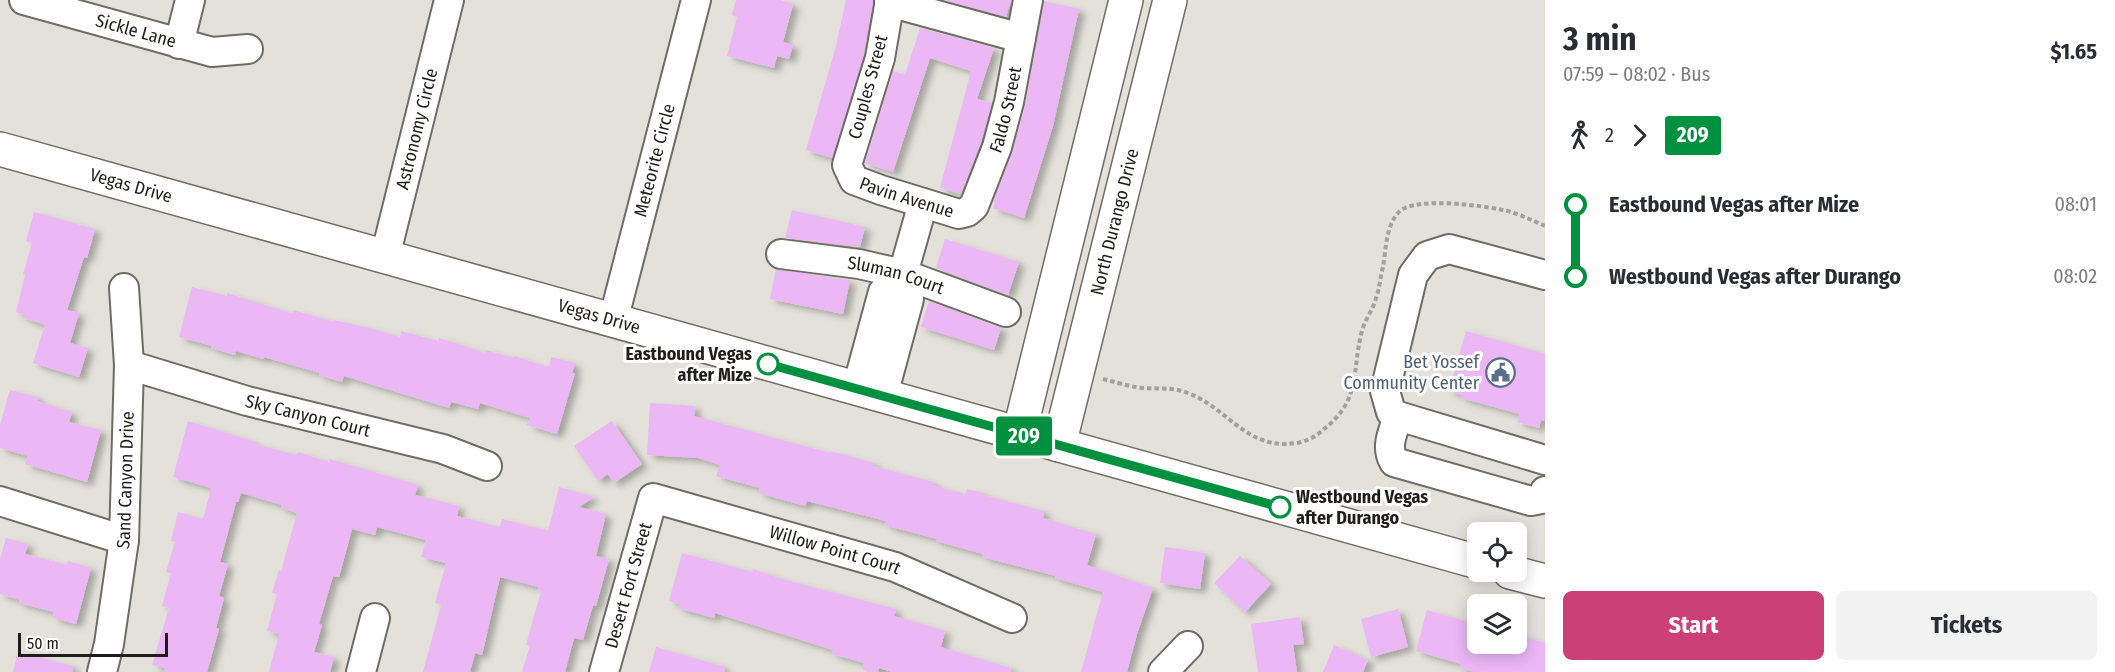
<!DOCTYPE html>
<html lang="en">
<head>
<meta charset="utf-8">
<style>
	:root { --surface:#fff; --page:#f2f2f3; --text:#2b2b33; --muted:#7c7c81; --accent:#cb4076 }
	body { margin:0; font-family:"Fira Sans Condensed",sans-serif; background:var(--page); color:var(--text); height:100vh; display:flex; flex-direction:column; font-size:22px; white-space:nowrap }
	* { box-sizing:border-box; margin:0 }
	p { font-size:20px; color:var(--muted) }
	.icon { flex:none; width:33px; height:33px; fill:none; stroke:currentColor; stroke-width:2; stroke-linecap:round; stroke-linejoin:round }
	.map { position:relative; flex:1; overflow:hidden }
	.side { display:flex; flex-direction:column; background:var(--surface); width:570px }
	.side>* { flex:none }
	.badge { padding:0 12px; border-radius:4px; font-size:21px; line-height:39px }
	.controls { position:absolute; left:1467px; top:522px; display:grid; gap:12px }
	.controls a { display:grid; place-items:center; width:60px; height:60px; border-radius:9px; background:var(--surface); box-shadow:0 3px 15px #0003; font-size:30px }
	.scale { position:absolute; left:18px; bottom:15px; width:150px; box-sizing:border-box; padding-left:6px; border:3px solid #1e1d1b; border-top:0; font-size:16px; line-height:21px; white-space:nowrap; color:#1e1d1b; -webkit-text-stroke:4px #fff; paint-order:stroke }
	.map>.badge { position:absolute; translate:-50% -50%; box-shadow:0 0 0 3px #fff }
	.legs { display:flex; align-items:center; gap:9px; height:66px; padding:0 18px; font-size:20px }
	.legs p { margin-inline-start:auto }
	.summary { display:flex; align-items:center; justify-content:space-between; height:102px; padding:0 18px }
	h1 { font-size:33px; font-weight:700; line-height:45px }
	.action { display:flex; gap:12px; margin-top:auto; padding:12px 18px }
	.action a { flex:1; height:69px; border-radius:9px; background:var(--accent); color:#fff; font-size:24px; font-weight:700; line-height:69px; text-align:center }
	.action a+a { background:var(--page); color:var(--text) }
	ul { padding:0 18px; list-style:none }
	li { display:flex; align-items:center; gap:21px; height:72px; font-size:22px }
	li i { display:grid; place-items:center; width:9px; height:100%; margin:0 8px; background:currentColor }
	li i::after { content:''; width:15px; height:15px; margin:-8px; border:4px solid; border-radius:50%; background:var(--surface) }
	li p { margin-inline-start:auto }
	li:first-child i { background:linear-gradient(#0000 50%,currentColor 0) }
	li:last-child i { background:linear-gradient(currentColor 50%,#0000 0) }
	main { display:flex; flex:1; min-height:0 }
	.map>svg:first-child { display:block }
	.building { fill:#ebb7f5; filter:url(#shadow) }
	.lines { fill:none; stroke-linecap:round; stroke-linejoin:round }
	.minor-casing { stroke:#6e6c66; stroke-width:32 }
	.major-casing { stroke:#6e6c66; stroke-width:36 }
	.path { stroke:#a2a19b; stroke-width:4; stroke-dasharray:4.5 3; stroke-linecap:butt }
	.minor { stroke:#fff; stroke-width:28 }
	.major { stroke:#fff; stroke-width:33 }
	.line-1-casing { stroke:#fff; stroke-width:14 }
	.line-1 { stroke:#009140; stroke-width:9 }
	.stop-1-dot { fill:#fff; stroke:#009140; stroke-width:3 }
	.labels { text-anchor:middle; stroke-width:6; stroke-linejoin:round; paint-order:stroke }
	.street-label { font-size:18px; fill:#1e1d1b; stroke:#fff }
	.stop-label { font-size:18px; font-weight:bold; fill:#1e1d1b; stroke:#fff; text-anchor:end }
	.service-label { font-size:18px; fill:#4e5e75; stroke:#fff; text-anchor:end }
</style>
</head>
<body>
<main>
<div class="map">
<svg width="1545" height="672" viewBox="0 0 1545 672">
	<defs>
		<filter id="shadow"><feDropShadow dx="6" dy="4" stdDeviation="3" flood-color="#0004"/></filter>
	</defs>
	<rect width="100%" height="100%" fill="#e3e1da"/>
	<!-- building -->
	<g class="building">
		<path d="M736,0H780L793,4L783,42L793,45L789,59L777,56L774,68L727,56L737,17L732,15Z"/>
		<path d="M846,0H873V2L864,54L832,158L806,150L836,46Z"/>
		<path d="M944,0H1011L1006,17Z"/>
		<path d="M1044,1L1079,9L1053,126L1024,218L993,208L995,203L993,202L1012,153L1025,106Z"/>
		<path d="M920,28L994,48L977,99L992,103L981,142L961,194L940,188L971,71L930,58L893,172L865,163L893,71L905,75Z"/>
		<path d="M792,210L865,227L860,247L785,238Z"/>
		<path d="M34,212L95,229L87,258L84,257L67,310L79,313L70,343L88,348L79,377L33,363L45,325L24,318L25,315L16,312L25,275L23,274L32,243L26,241Z"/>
		<path d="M945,239L1019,262L1008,295L936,268Z"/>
		<path d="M776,269L850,280L843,314L770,299Z"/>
		<path d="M192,287L227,296V293L293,314L294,310L333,322L334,320L370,328L400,337L401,331L438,341L439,338L485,353L486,350L514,358V356L545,366H549L551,357L575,363L572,373H575L557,434L527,425L530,418L480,403L478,409L451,402L449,408L344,376L342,382L319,375L320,373L264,357L263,359L236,351L235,355L211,348L212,346L179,337Z"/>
		<path d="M929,301L1001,328L994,350L921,327Z"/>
		<path d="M1466,331L1545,354V421L1541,420L1539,428L1517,422L1520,414L1461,398L1462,395L1449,391Z"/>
		<path d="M10,390L38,397L37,401L72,412L69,422L101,430L87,482L25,464L28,456L0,448V425Z"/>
		<path d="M650,403L695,406L694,416L830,453V451L874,463L873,466L933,482L932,485L965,494L967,489L983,493V495L1044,511L1043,518L1096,534L1087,565L1153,588L1137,634L1127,672H1081L1103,592L1055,578L1056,576L982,557L983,554L936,541L937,539L884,525L886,521L807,501L805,506L759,493L760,488L716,476L720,465L698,458L647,455Z"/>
		<path d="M188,421L255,442L254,444L297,455L298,452L329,462L330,459L418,485L415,495L459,506L457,516L500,527L502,519L548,531L559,487L594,497L579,507L606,514L596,556L609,559L596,606L593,605L583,640L574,638L565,672H522L530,646L526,645L541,591L538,590L539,587L500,577L482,655L475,653L470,672H423L441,605L435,603L446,563L421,557L426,540L377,527L375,535L352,529L339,577L333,576L319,624L322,625L314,652L334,657L330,672H269L279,634L267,631L277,594L272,593L279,570L281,571L297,513L281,508L282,505L241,493L238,502H236L220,562L228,564L219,596L224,598L216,628L219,629L207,672H164L165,668L152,665L169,608L162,606L171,573L166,572L175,542L171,541L178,512L203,519L211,488L173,477Z"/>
		<path d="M612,421L642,464L614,483L608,474L598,481L574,446Z"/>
		<path d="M6,538L28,544L25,554L67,565L68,561L91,568L76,624L53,618L54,612L19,603L20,600L0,594V559Z"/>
		<path d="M1165,547L1205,553L1200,589L1160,583Z"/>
		<path d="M682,553L752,572L753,569L782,579L896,609L894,616L945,631L941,647L1011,668V672H893L879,668L878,672H873L862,669L864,663L832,654L833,650L715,613L714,618L678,608L679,604L669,601Z"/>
		<path d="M1240,556L1271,584L1245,612L1214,583Z"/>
		<path d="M1398,609L1408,647L1371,657L1361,619Z"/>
		<path d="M1427,610L1478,625V644H1516L1518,635L1545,643V672H1474L1460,668L1461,664L1416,651Z"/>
		<path d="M1300,617L1304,644L1293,645L1297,672H1258L1251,624Z"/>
		<path d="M1334,645L1368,660L1363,672H1323Z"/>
		<path d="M656,647L725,667L724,672H649Z"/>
		<path d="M18,652L73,666L72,672H13Z"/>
	</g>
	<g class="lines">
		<defs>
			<g id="minor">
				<path id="s1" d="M24,0L212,52L248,49"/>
				<path id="s2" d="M890,0L880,58L847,165L854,180L881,190L959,214L967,212L974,206L997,147L1009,102L1028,0"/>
				<path d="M889,2L1021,38"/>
				<path d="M179,44L190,0"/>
				<path id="s3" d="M781,254L859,264L903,274L1006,312"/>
				<path id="s4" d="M385,257L449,0"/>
				<path d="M1545,275L1449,249L1427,256L1413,275L1385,391L1391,412L1398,416L1545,460"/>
				<path id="s5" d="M613,321L696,0"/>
				<path id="s6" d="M129,365L247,401L443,449L487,466"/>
				<path d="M857,388L883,292L903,274"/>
				<path d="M883,395L909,299L903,274L923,203"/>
				<path d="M1398,416C1393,433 1385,446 1394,462L1531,501L1541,499L1545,491"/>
				<path d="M0,501L124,540"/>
				<path id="s7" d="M102,672L109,644L124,540L129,365L124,288"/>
				<path d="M361,672L375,618"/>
				<path id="s8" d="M604,672L653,498L895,567L1012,618"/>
				<path d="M1163,672L1188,646"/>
			</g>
			<g id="major">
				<path id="s9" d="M0,149L1478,562"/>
				<path d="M1019,434L1126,0"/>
				<path id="s10" d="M1059,445L1170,0"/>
				<path d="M1510,572L1545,581"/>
			</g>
		</defs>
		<!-- minor casing -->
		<use href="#minor" class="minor-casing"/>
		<!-- major casing -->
		<use href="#major" class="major-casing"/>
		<!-- path -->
		<path class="path" d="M1103,379C1116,382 1130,387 1143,388C1158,389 1174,387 1188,393C1228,408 1247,451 1296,443C1306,442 1317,436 1324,429C1362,399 1351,372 1362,331C1365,319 1373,310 1376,298C1380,288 1380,277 1383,267C1386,250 1386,223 1400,211C1418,196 1489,206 1511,212C1523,216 1534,221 1545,226"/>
		<!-- minor -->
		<use href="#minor" class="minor"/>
		<!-- major -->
		<use href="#major" class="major"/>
	</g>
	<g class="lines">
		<defs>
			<path id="line-1" d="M768,364L1280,507"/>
		</defs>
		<!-- line-1 casing -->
		<use href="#line-1" class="line-1-casing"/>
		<!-- line-1 -->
		<use href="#line-1" class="line-1"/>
	</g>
	<!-- icons -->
	<defs>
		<symbol id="civic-ring" viewBox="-11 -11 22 22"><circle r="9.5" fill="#fff" stroke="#5c6f8a" stroke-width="1.5"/><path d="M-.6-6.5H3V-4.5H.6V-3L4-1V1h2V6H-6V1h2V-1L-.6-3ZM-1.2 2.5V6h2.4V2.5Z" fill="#5c6f8a"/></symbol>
	</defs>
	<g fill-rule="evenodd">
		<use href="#civic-ring" x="1484" y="356" width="33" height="33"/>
	</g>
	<!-- markers -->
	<g class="stop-1-dot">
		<circle cx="768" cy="364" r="10"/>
		<circle cx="1280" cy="507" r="10"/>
	</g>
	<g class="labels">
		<!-- street labels -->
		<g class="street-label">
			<text dy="6" stroke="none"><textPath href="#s1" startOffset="116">Sickle Lane</textPath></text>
			<text transform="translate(868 87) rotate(-75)" y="6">Couples Street</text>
			<text dy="6" stroke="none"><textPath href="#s2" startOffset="417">Faldo Street</textPath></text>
			<text dy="6" stroke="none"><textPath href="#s4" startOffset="132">Astronomy Circle</textPath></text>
			<text dy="6" stroke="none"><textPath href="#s5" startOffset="166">Meteorite Circle</textPath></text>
			<text dy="6" stroke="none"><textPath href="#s9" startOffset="136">Vegas Drive</textPath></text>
			<text dy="6" stroke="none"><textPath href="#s2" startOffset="243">Pavin Avenue</textPath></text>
			<text dy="6" stroke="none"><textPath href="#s10" startOffset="230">North Durango Drive</textPath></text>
			<text dy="6" stroke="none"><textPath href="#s3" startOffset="117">Sluman Court</textPath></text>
			<text dy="6" stroke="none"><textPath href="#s9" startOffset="622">Vegas Drive</textPath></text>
			<text dy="6" stroke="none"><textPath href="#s6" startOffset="186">Sky Canyon Court</textPath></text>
			<text dy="6" stroke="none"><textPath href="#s7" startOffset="194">Sand Canyon Drive</textPath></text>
			<text dy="6" stroke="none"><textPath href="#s8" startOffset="370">Willow Point Court</textPath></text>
			<text dy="6" stroke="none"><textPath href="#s8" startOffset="90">Desert Fort Street</textPath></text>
		</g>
		<!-- stop labels -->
		<g class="stop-label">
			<text x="752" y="360">Eastbound Vegas<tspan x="752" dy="21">after Mize</tspan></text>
			<text x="1296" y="503" text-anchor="start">Westbound Vegas<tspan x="1296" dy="21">after Durango</tspan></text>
		</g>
		<!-- service labels -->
		<g class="service-label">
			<text x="1479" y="368">Bet Yossef<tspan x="1479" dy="21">Community Center</tspan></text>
		</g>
	</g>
</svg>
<div class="controls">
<a><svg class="icon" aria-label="locate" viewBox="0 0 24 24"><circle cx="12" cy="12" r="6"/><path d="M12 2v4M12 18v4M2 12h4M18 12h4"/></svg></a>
<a><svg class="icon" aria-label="layers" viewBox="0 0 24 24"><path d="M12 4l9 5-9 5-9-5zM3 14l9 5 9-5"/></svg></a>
</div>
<div class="scale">50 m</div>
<b class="badge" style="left:1024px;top:436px;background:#009140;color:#fff">209</b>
</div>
<section class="side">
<div class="summary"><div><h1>3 min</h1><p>07:59 – 08:02 · Bus</p></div><b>$1.65</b></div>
<div class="legs"><svg class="icon" aria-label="walk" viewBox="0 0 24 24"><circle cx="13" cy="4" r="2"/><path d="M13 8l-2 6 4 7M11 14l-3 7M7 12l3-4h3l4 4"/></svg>2<svg class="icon" aria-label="forward" viewBox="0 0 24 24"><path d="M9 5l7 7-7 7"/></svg><b class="badge" style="background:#009140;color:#fff">209</b></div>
<ul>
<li><i style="color:#009140"></i><b>Eastbound Vegas after Mize</b><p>08:01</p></li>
<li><i style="color:#009140"></i><b>Westbound Vegas after Durango</b><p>08:02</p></li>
</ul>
<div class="action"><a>Start</a><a>Tickets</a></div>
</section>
</main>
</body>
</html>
